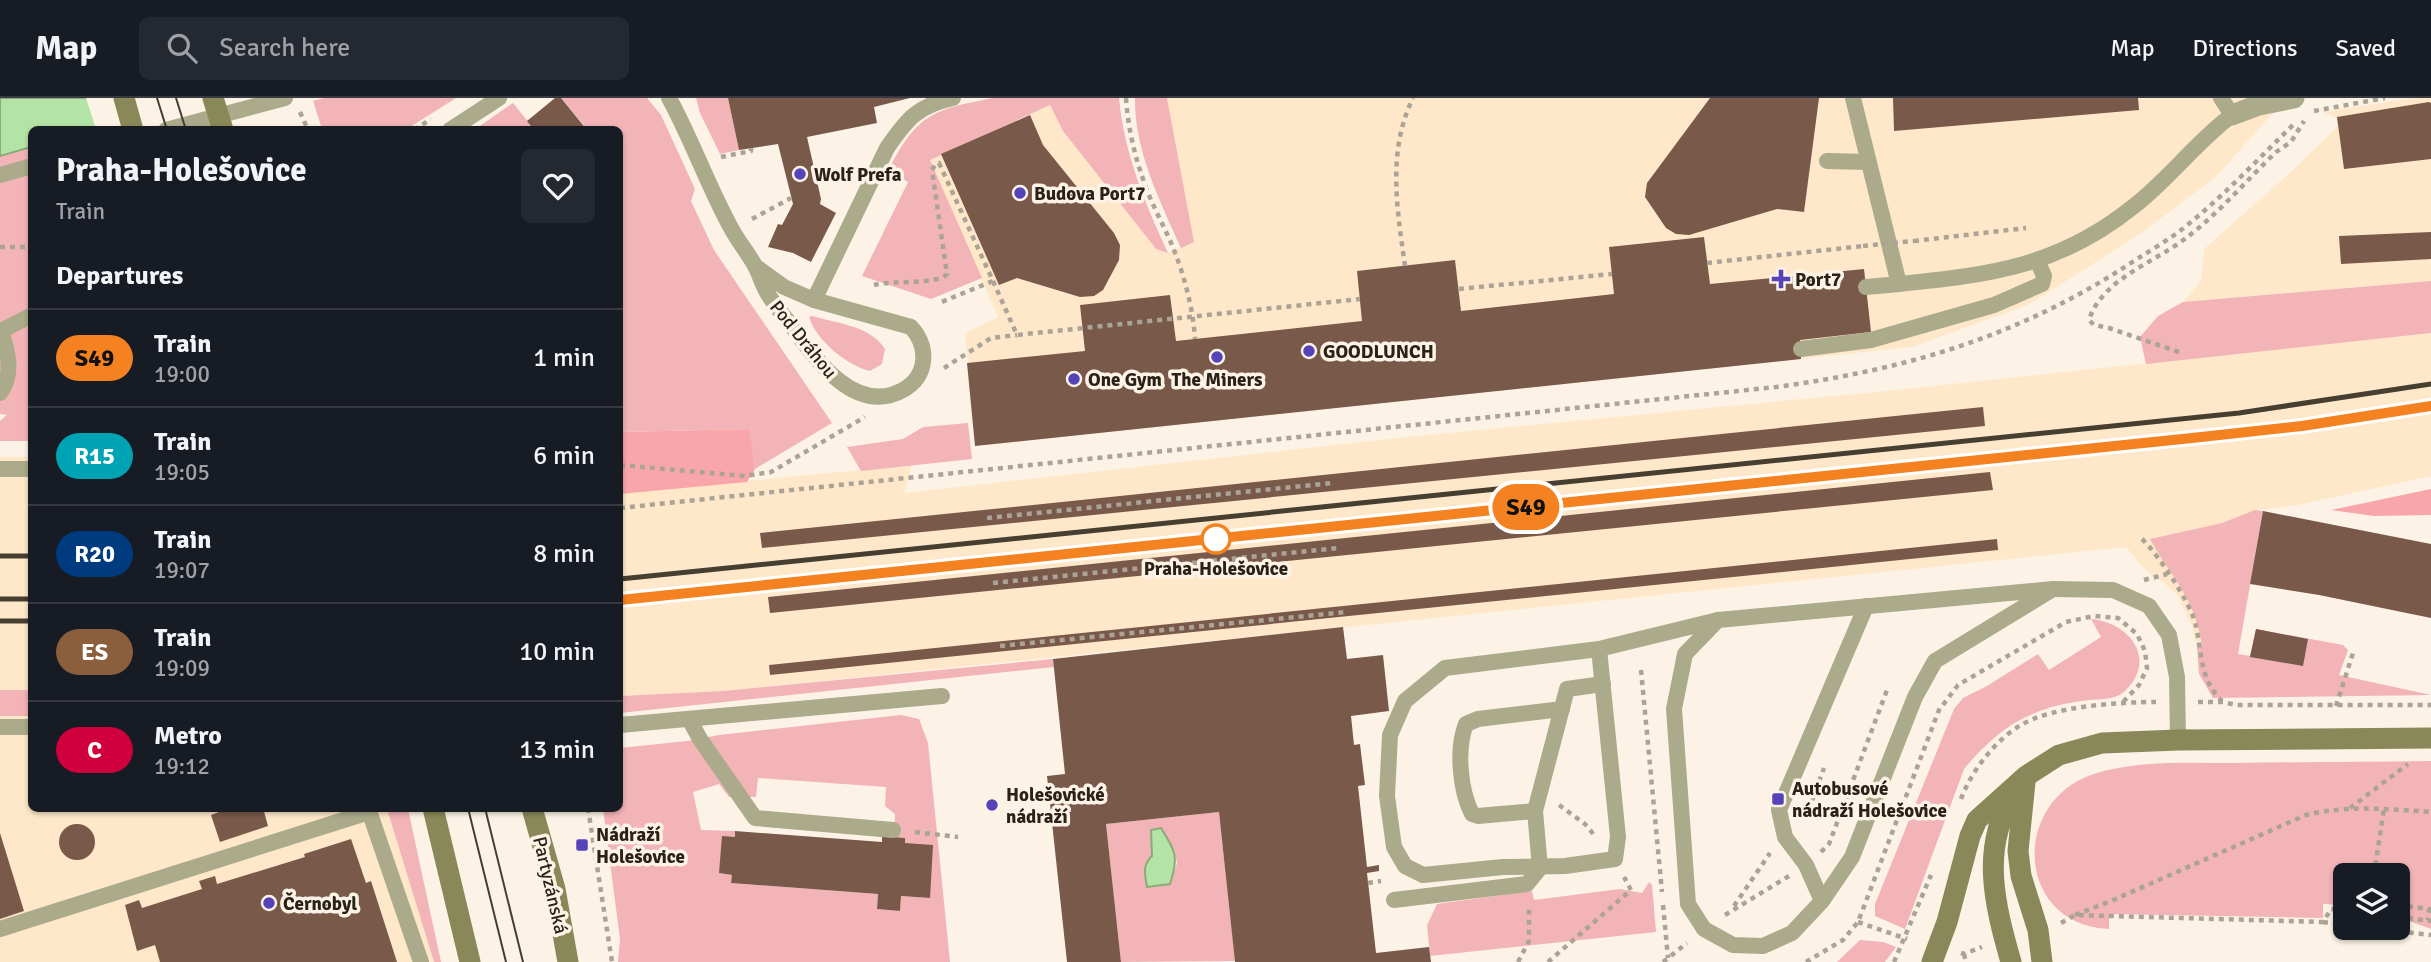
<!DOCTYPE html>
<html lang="en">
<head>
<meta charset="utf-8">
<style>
	:root { --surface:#171b24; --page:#242831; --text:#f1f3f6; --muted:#9ea1a6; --line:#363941 }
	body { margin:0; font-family:Signika,sans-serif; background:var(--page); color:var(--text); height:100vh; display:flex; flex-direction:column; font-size:26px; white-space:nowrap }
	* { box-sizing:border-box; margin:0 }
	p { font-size:23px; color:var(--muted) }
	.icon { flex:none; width:38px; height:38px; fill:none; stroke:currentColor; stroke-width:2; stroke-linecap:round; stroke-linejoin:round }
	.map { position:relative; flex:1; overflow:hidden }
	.drawer { position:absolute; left:28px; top:28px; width:595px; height:686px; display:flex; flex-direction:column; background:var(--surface); border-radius:10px; box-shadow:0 2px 5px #0004 }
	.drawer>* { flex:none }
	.badge { padding:0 14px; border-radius:23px; font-size:24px; line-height:46px }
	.fabs { position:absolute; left:2333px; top:765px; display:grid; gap:14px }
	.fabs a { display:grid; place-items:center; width:77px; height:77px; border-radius:10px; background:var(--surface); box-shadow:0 2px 5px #0004; font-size:35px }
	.map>.badge { position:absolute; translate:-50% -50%; box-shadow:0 0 0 4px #fff }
	h2 { padding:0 28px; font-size:26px; line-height:63px }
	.round { display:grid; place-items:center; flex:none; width:74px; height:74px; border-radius:10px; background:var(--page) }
	.head { display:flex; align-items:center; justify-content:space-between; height:119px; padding:0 28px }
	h1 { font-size:33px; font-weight:700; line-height:52px }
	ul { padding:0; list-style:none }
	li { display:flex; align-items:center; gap:21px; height:98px; padding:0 28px; border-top:2px solid var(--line) }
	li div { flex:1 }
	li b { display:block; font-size:26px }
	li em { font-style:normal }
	li .badge { min-width:77px; font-weight:700; text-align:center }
	header { display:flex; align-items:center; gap:42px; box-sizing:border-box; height:98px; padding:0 35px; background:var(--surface); border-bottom:2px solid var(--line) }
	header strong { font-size:33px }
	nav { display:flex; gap:38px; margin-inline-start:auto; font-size:24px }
	.search { width:490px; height:63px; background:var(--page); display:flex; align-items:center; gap:18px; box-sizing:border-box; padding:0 24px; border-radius:10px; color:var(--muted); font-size:26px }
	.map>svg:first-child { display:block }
	.built { fill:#fee8c9 }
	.green { fill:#f2b4b6; fill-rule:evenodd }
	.forest { fill:#f9a6ab }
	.water { fill:#b4e4a5; stroke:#8baa7a; stroke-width:2 }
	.pier { fill:#fcf3e6 }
	.building { fill:#79594a }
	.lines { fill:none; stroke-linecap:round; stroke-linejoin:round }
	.path { stroke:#aca397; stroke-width:4.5; stroke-dasharray:5 5; stroke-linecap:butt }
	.service { stroke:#abab8b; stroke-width:16 }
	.minor { stroke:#abab8b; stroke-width:21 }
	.secondary { stroke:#888858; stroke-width:21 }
	.tram { stroke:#473e32; stroke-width:2 }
	.rail { stroke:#473e32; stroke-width:5 }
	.path-bridge { stroke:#aca397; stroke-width:4.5; stroke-dasharray:5 5; stroke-linecap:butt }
	.secondary-bridge { stroke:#888858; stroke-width:21 }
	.line-casing { stroke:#fff; stroke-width:16 }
	.line { stroke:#f58220; stroke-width:10 }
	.poi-dot { fill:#5543ba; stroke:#fcf3e6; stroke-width:2.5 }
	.stop-dot { fill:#fff; stroke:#f58220; stroke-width:3.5 }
	.labels { text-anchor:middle; stroke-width:7; stroke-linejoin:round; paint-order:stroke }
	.poi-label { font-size:19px; font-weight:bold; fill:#2a2216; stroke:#fcf3e6; text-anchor:start }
	.street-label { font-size:19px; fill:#2a2216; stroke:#fcf3e6 }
	.stop-label { font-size:19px; font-weight:bold; fill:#2a2216; stroke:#fcf3e6 }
</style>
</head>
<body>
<header>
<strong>Map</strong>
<div class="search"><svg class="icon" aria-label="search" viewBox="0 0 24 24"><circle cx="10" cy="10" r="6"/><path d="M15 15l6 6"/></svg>Search here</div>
<nav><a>Map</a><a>Directions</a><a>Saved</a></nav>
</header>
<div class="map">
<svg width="2431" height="864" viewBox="0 0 2431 864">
	<rect width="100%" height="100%" fill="#fcf3e6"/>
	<!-- built -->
	<g class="built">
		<path d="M1017,0L1050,7L1063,33L1156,151L1168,155L1194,143L1167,0H2286L2216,79L2143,134L2030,206L1912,249L975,348L965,235L998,219L930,62Z"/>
		<path d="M2413,0H2431V183L2183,204L2201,183L2204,151L2293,72L2338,28L2336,19L2323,14Z"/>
		<path d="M2431,235V378L2298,407L2255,412L2222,425L2150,441L2184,493L2197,522L2202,549L2196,547L2192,529L2177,497L2163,484L2147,474L2126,449L724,593L621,598L620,596V395L912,367L904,395L1406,339L1886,293Z"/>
		<rect x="0" y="359" width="31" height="233"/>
		<path d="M0,618H31L32,710L387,711L434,864H0Z"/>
	</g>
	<!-- green -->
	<g class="green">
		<path d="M324,0H456L407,31H322L313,3Z"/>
		<path d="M561,0H647L661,17L695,91L691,103L714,152L832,325L755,371L748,331L620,334V32L587,31Z"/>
		<path d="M696,0H728L739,52L720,56L700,15Z"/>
		<path d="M993,0H1119C1124,55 1145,105 1168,155L1156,151L1063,33L1050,7L930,62L982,180L931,201L862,178L908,84L888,73C917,16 932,12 993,0Z"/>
		<path d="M1135,0H1167L1194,144L1181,150C1160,103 1134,52 1135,0Z"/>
		<path d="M513,5L534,31L474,32Z"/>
		<path d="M31,49V343H0V323L7,317L0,316V58Z"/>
		<path d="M2431,183V235L2146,266L2140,239L2158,218L2183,204Z"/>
		<path d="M812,218C836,225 871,228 885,251L882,266L870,273C846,267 816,242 809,219Z"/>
		<path d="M968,325L972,361L861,373L847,349L903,341L923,329Z"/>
		<path d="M2255,412L2263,413L2238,556L2250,558L2256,531L2343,547L2348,552L2339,577L2431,597L2213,600L2199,576L2197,548H2202C2195,499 2172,481 2150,441L2222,425Z"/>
		<path d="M2091,521C2128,524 2157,559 2127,591C2115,604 2098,600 2082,603C2066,605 2049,609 2035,615C2006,626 1983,648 1964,671L1905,831L1875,818V806L1954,611L1963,600L1987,588L2038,556L2049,572L2101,539Z"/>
		<path d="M1053,561L1054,569L620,615V596L621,598L724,593Z"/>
		<rect x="0" y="592" width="31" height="26"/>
		<path d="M901,617L919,621L928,645L950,864H618L620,841L603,711L620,710V650L687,643L719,637ZM758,680L886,689L885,708L895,716L894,739L905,740V745L930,800L901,798L900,813L877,811L878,796L732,785V777L719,775L735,739V733L701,732L693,694L719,686L729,699H756Z"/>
		<path d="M2431,663V831L2398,819V777H2345V807L2323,806V820L2109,816V831C2014,827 2010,700 2097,675C2140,662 2189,665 2234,665C2300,664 2365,664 2431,663Z"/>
		<path d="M387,711H408L441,864H434Z"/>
		<path d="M1219,714L1235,863L1121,864L1106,726ZM1152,748L1174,751L1177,765L1170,786L1147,763L1152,758Z"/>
		<path d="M1649,784L1652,787L1656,834L1430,858L1427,827L1437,806L1532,793L1534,802L1620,791L1642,795Z"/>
		<path d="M1860,842L1883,844L1896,849L1885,864H1837Z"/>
	</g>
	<!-- forest -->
	<g class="forest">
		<path d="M749,331L755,371L747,384L620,396V334Z"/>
		<path d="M2431,391V417L2374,418L2331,412Z"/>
	</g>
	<!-- water -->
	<g class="water">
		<path d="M0,0H196L97,31L32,32L31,49L0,58Z"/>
		<path d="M1161,730C1176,754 1179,759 1170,786L1147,789C1145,777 1142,767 1152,758L1151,732Z"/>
	</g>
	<!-- pier -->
	<path class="pier" d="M86,0H199L197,3L109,32L96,31Z"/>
	<!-- building -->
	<g class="building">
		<path d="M555,0H561L587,32H534L527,23Z"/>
		<path d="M728,0H910L874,9L877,25L807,39L821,101L820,106L836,115L811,164L793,155L768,149L778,126L782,127L793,106L778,46L739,52Z"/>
		<path d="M1710,0H1819L1804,114L1777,111L1689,137L1676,136L1666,130L1645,99L1647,85Z"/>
		<path d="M1893,0H2138L2139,12L1894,33Z"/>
		<path d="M2429,4L2431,5V61L2344,71L2337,19Z"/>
		<path d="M1030,17L1043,47L1114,135L1120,147L1119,162L1103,192L1094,198L1080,199L1017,180L999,187L941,56Z"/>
		<path d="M2431,134V161L2341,166L2339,138Z"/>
		<path d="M1704,139L1710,186L1864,171L1871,234L1800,242L1801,261L975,348L967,265L1085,253L1080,207L1170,197L1176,243L1362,223L1357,173L1455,162L1461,213L1614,196L1609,149Z"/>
		<path d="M1983,309L1985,328L762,450L760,435Z"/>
		<path d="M1990,374L1993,392L770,515L768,499Z"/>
		<path d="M2263,413L2431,446V520L2319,497L2250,486Z"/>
		<path d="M1997,441L1998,452L770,577L769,567Z"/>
		<path d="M1343,529L1347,561L1383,557L1389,613L1351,618L1354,647L1360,646L1365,687L1358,688L1367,769L1379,767V773L1367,775L1376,855L1429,849L1431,864H1235L1219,714L1106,726L1121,864H1067L1047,678L1065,676L1053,561Z"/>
		<path d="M2256,531L2308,541L2303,568L2250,559Z"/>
		<path d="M230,710H263L268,728L220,744L211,717Z"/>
		<circle cx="77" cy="744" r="18"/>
		<path d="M735,733L882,744V738L894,739L905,740V745L933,747L930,800L901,798L900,813L877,811L878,796L731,785L732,777L719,775L722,738L735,739Z"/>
		<path d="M0,735L24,813L0,821Z"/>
		<path d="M351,741L366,785L371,783L397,864H160L155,847L137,853L125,807L139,802L142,810L202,791L199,783L215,778L217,786L305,759L304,756Z"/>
	</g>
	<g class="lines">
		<!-- path -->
		<g class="path">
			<path d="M1126,0C1128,29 1134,56 1144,84C1152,108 1165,129 1174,152C1185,180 1193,211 1195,241"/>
			<path d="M2314,13L2385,0"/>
			<path d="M300,14L308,32"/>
			<path d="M414,32L431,21"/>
			<path d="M721,59L751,53V50"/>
			<path d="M752,121L791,100"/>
			<path d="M1914,143L2026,130"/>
			<path d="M0,149H32"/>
			<path d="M1707,165L1863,148"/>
			<path d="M1405,168C1397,111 1387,53 1413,0"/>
			<path d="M993,183L1017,237L1360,201"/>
			<path d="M874,187C891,182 938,187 947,176L932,72L935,67L939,65L993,183L939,205"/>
			<path d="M1459,191L1612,176"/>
			<path d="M2179,254L2109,230L2094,227L2089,222C2102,181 2154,165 2186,140C2217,117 2247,82 2276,54L2291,44L2304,23"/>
			<path d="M944,270L991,240L1017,237"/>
			<path d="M620,367L745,378L771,374L865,319"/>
			<path d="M620,410L1776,289C1910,271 2023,237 2137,161C2151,152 2167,143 2181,132C2221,101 2257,62 2293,27"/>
			<path d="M987,420L1332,385"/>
			<path d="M2142,441C2158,456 2192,507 2196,528C2202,556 2200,582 2222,603"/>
			<path d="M2144,482L2167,476"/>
			<path d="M993,485L1339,450"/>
			<path d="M1000,548L1347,514"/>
			<path d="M1641,572L1662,794"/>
			<path d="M2198,604H2223L2236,607H2431"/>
			<path d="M2336,608L2354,552"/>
			<path d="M1961,701C1971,674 1995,642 2021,627C2052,608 2121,604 2157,604"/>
			<path d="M1559,707L1585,726L1595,738"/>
			<path d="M588,710L612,864"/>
			<path d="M2350,710L2408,666"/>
			<path d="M1802,719L1809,711L1824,670"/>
			<path d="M915,734L958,739"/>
			<path d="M1821,754L1829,746L1887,592"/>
			<path d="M2374,777L2384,710"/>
			<path d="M1368,785L1381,783"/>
			<path d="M1663,807L1668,860"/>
			<path d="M2398,807L2429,811L2428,822"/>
			<path d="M1734,808L1770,755"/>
			<path d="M1725,817L1789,778"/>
			<path d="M2075,817L2111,803L2306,717C2347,707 2389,711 2431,714"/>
			<path d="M2398,819L2431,823"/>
			<path d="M1858,824L1907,841"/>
			<path d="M2323,824L2345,827"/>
			<path d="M2061,825L2075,817L2323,824L2331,811L2345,813"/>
			<path d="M2369,830L2431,837"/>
			<path d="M1961,855L1964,856L1982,849"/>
			<path d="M1964,856L1966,864"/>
			<path d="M1518,864L1529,843V808"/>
			<path d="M1548,864L1631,792L1624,779"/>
			<path d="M1663,864L1687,845"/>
			<path d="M1806,864L1843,842L1858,824L1939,612L1958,587L2066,524L2094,518L2118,520L2137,536L2145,553L2147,570L2139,587L2123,604"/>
			<path d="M1894,864L1931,777"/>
		</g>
		<!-- service -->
		<g class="service">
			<path d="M669,0C692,42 708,88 731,130C738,143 747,154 754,166C760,176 762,187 768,196C775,208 785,219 793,230C816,262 856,318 903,292C928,278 929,249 911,229L814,202L784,189L755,168"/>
			<path d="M1853,0L1899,186C1991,177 2060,168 2134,108C2169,81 2196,44 2232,17L2221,0"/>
			<path d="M166,32L285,0"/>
			<path d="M450,32L499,0"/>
			<path d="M1827,63L1868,64"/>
			<path d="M0,77L32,68"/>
			<path d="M1866,189L1899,186"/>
			<path d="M814,202L887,50C907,21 917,8 953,0"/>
			<path d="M0,232C8,251 14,277 0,295"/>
			<path d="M1,233L32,217"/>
			<path d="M1801,251L1871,242L1994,207L2042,186L2044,178L2037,162"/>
			<path d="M0,371H32"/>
			<path d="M2053,491L1935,563L1915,599L1852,759L1822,803L1792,835L1763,848L1733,847L1704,831L1688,806L1674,611L1685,556L1718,522Z"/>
			<path d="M2053,491L2113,492L2149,508L2169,537L2177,579L2178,642"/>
			<path d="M1599,551L1618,739L1615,761L1565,768L1503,769L1423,777L1405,768L1394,749L1387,698L1390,637L1405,603L1445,570L1599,551L1718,522"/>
			<path d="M689,621L700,641L755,720L893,732"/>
			<path d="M620,627L942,598"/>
			<path d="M0,629H32"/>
			<path d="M368,710L421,864"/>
			<path d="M1535,713L1478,718L1472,716C1460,692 1456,651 1466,626L1478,621L1562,611"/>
			<path d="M1394,802L1527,786L1540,770L1535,713L1567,591L1603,586"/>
			<path d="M1822,803L1806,767L1785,739L1779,712L1866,508"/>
			<path d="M0,831L369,714"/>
		</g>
		<!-- minor -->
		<path class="minor" d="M2232,17L2259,7L2294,0"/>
		<!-- secondary -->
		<g class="secondary">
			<path d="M124,0L133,32"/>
			<path d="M2025,684L2018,753L2021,778L2038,832L2042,864"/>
			<path d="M433,710L470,864"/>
			<path d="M532,710L555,791L568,864"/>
			<path d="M1932,864L1947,824L1970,738L1977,722L2026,678L2059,657L2102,645L2178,642L2431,640"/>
			<path d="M2011,864C1995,808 1980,750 2013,698"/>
		</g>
		<!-- tram -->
		<g class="tram">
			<path d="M157,0L167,32"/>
			<path d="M176,0L186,32"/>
			<path d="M468,710L506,864"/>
			<path d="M485,710L523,864"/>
		</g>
		<!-- rail -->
		<g class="rail">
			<path d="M0,458H32"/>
			<path d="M620,481L2239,315L2431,286"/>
			<path d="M0,501H32"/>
			<path d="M620,502L2192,340L2302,328L2431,308"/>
			<path d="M0,523H32"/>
		</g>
		<!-- path-bridge -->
		<path class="path-bridge" d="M1863,148L1914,143"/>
		<!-- secondary-bridge -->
		<path class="secondary-bridge" d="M213,0L223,32"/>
	</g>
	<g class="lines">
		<defs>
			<path id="line" d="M620,502L2192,340L2302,328L2431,308"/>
		</defs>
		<!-- line casing -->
		<use href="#line" class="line-casing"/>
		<!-- line -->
		<use href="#line" class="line"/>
	</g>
	<!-- markers -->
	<g class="poi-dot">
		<circle cx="800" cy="76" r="7"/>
		<circle cx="1020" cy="95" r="7"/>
		<path d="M1777.5 170.5h7v7h7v7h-7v7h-7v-7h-7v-7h7z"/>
		<circle cx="1309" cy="253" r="7"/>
		<circle cx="1217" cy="259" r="7"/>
		<circle cx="1074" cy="281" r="7"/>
		<rect x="1771" y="694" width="14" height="14" rx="3.5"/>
		<circle cx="992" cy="707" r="7"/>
		<rect x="575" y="740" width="14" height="14" rx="3.5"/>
		<circle cx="269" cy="805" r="7"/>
	</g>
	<circle class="stop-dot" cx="1216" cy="441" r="14"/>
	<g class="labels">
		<!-- poi labels -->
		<g class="poi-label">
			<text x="814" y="83">Wolf Prefa</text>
			<text x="1034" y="102">Budova Port7</text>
			<text x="1795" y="188">Port7</text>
			<text x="1323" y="260">GOODLUNCH</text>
			<text x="1088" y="288">One Gym</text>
			<text x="1217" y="288" text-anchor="middle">The Miners</text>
			<text x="1792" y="697">Autobusové<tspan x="1792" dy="22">nádraží Holešovice</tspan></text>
			<text x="1006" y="703">Holešovické<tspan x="1006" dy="22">nádraží</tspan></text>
			<text x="596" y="743">Nádraží<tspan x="596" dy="22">Holešovice</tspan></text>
			<text x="283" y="812">Černobyl</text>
		</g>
		<!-- street labels -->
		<g class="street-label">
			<text transform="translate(804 241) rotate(51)" y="7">Pod Dráhou</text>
			<text transform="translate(551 787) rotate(77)" y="7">Partyzánská</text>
		</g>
		<!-- stop labels -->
		<g class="stop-label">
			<text x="1216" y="477">Praha-Holešovice</text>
		</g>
	</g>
</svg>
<div class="fabs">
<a><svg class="icon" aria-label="layers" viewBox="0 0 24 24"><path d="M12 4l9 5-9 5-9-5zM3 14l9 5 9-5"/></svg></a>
</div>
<b class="badge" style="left:1526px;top:409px;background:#f58220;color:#111">S49</b>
<section class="drawer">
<div class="head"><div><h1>Praha-Holešovice</h1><p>Train</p></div><a class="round"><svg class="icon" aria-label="heart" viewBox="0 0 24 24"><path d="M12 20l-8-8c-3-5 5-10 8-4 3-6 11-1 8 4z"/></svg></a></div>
<h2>Departures</h2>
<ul>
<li><span class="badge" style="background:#f58220;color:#111">S49</span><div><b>Train</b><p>19:00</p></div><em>1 min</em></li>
<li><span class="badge" style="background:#00a3b4;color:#fff">R15</span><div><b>Train</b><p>19:05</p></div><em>6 min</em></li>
<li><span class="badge" style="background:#003b80;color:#fff">R20</span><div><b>Train</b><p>19:07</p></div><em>8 min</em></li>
<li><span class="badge" style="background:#8b5e3c;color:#fff">ES</span><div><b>Train</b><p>19:09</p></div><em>10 min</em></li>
<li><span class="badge" style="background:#cf003d;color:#fff">C</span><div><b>Metro</b><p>19:12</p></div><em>13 min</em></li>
</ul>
</section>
</div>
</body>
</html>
